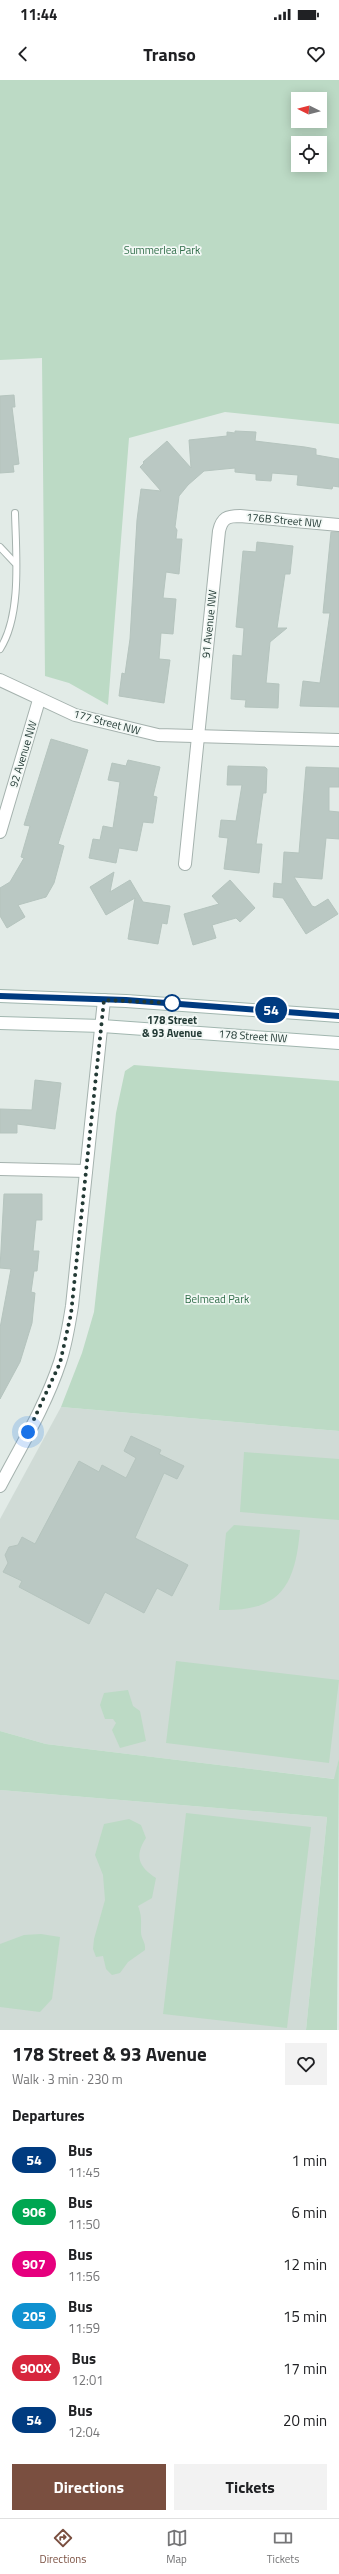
<!DOCTYPE html>
<html lang="en">
<head>
<meta charset="utf-8">
<style>
	:root { --surface:#fff; --page:#f2f2f2; --text:#202124; --muted:#757577; --line:#e0e0e0; --accent:#7a4f40 }
	body { margin:0; font-family:"Titillium Web",sans-serif; background:var(--page); color:var(--text); height:100vh; display:flex; flex-direction:column; font-size:15px; white-space:nowrap }
	* { box-sizing:border-box; margin:0 }
	p { font-size:13px; color:var(--muted) }
	.icon { flex:none; width:22px; height:22px; fill:none; stroke:currentColor; stroke-width:2; stroke-linecap:round; stroke-linejoin:round }
	.map { position:relative; height:1950px; overflow:hidden }
	.side { display:flex; flex-direction:column; background:var(--surface); flex:1 }
	.side>* { flex:none }
	.badge { padding:0 8px; border-radius:13px; font-size:14px; line-height:26px }
	.needle { width:26px; rotate:276deg }
	.buttons { position:absolute; left:291px; top:12px; display:grid; gap:8px }
	.buttons a { display:grid; place-items:center; width:36px; height:36px; border-radius:0px; background:var(--surface); box-shadow:0 2px 10px #0003; font-size:20px }
	.you { position:absolute; width:20px; height:20px; margin:-10px; border:3px solid #fff; border-radius:50%; background:#1a73e8; box-shadow:0 0 0 6px #1a73e833 }
	.map>.badge { position:absolute; translate:-50% -50%; box-shadow:0 0 0 2px #fff }
	h2 { padding:0 12px; font-size:15px; line-height:36px }
	.round { display:grid; place-items:center; flex:none; width:42px; height:42px; border-radius:0px; background:var(--page) }
	.head { display:flex; align-items:center; justify-content:space-between; height:68px; padding:0 12px }
	h1 { font-size:19px; font-weight:700; line-height:30px }
	.button { display:flex; gap:8px; margin-top:auto; padding:8px 12px }
	.button a { flex:1; height:46px; border-radius:0px; background:var(--accent); color:#fff; font-size:16px; font-weight:700; line-height:46px; text-align:center }
	.button a+a { background:var(--page); color:var(--text) }
	ul { padding:0; list-style:none }
	li { display:flex; align-items:center; gap:12px; height:52px; padding:0 12px }
	li div { flex:1 }
	li b { display:block; font-size:15px }
	li em { font-style:normal }
	li .badge { min-width:44px; font-weight:700; text-align:center }
	.status { display:flex; justify-content:space-between; align-items:center; height:28px; padding:0 20px; background:var(--surface); direction:ltr }
	.status svg { height:11px; fill:currentColor }
	header { display:flex; justify-content:space-between; align-items:center; height:52px; padding:0 12px; background:var(--surface); font-size:18px; font-weight:700 }
	.tabs { display:flex; justify-content:space-around; align-items:center; height:56px; border-top:1px solid var(--line); background:var(--surface); font-size:11px; color:var(--muted) }
	.tabs a { display:grid; justify-items:center; gap:2px }
	.tabs .selected { color:var(--accent) }
	.map>svg:first-child { display:block }
	.built { fill:#d0dbd6 }
	.green { fill:#bcdac5; fill-rule:evenodd }
	.building { fill:#bac8c3; stroke:#b5c4be }
	.lines { fill:none; stroke-linecap:round; stroke-linejoin:round }
	.service-casing { stroke:#a5b2ae; stroke-width:8 }
	.minor-casing { stroke:#a5b2ae; stroke-width:14 }
	.secondary-casing { stroke:#a1b6af; stroke-width:14 }
	.service { stroke:#fff; stroke-width:6 }
	.minor { stroke:#fff; stroke-width:12 }
	.secondary { stroke:#fff; stroke-width:12 }
	.line-casing { stroke:#fff; stroke-width:9 }
	.line { stroke:#003b80; stroke-width:6 }
	.walk { stroke:#233a35; stroke-width:4; stroke-dasharray:0 7.2 }
	.stop-dot { fill:#fff; stroke:#003b80; stroke-width:2 }
	.labels { text-anchor:middle; stroke-width:3.5; stroke-linejoin:round; paint-order:stroke }
	.park-label { font-size:11px; fill:#316e4a; stroke:#f2f8f5 }
	.street-label { font-size:11px; fill:#233a35; stroke:#f2f8f5 }
	.stop-label { font-size:11px; font-weight:bold; fill:#233a35; stroke:#f2f8f5 }
</style>
</head>
<body>
<div class="status"><b>11:44</b><svg viewBox="0 0 49 12"><path d="M0 12V9h3v3zM5 12V6h3v6zM10 12V3h3v9zM15 12V0h3v12zM26 1h20v11H26zM47 4h2v5h-2z"/></svg></div>
<header><svg class="icon" aria-label="back" viewBox="0 0 24 24"><path d="M15 5l-7 7 7 7"/></svg>Transo<svg class="icon" aria-label="heart" viewBox="0 0 24 24"><path d="M12 20l-8-8c-3-5 5-10 8-4 3-6 11-1 8 4z"/></svg></header>
<div class="map">
<svg width="339" height="1950" viewBox="0 0 339 1950">
	<rect width="100%" height="100%" fill="#e2ebe7"/>
	<!-- built -->
	<g class="built">
		<path d="M61,1327L339,1351V1678L335,1699L46,1664L0,1651V1439Z"/>
		<path d="M0,1710L327,1737L306,1950H0Z"/>
	</g>
	<!-- green -->
	<g class="green">
		<path d="M0,0H339V344L225,332L129,358L108,625L69,603L45,596L42,278L0,280ZM298,19H320V41H298ZM298,63H320V85H298Z"/>
		<path d="M134,985L339,1001V1351L61,1327L82,1273L94,1232L116,1033L125,991Z"/>
		<path d="M244,1372L339,1379V1440L240,1432Z"/>
		<path d="M234,1445L300,1450C295,1508 279,1532 219,1530L226,1453Z"/>
		<path d="M176,1581L339,1600L329,1683L166,1663Z"/>
		<path d="M128,1610L133,1626L140,1631L146,1661L120,1668L112,1650L116,1643L113,1639H105L100,1625L104,1613Z"/>
		<path d="M0,1651L46,1664L334,1699L339,1678L337,1950H306L327,1737L0,1710Z"/>
		<path d="M186,1733L311,1747L287,1948L163,1934Z"/>
		<path d="M129,1739L141,1745L146,1758C134,1776 139,1787 156,1798L152,1818L138,1826C142,1836 141,1841 141,1852C141,1859 146,1862 145,1870L128,1882L120,1893L112,1895L106,1889L103,1876L96,1877L93,1869L94,1859L105,1820L103,1795L95,1775L104,1744Z"/>
		<path d="M41,1854L60,1857L52,1919L40,1932L0,1927V1864L24,1855Z"/>
	</g>
	<!-- building -->
	<g class="building">
		<path d="M14,315L15,327H12L19,384L13,385L14,392L0,393V316Z"/>
		<path d="M235,351L256,352L255,361L305,367L316,369V375L339,379V407L333,406L332,409L297,405L298,395L272,393L271,401L256,400V394L235,392V388L204,391L188,405L179,416L175,447L177,450L176,459H182L179,494L166,492L163,518L176,519L173,554L161,553L159,579L170,580L164,623L119,616L122,593L125,594L130,559L137,440L141,409L161,411L140,387L144,383L143,382L167,361L191,388L189,360L227,356V352L235,353Z"/>
		<path d="M331,452H339V627L300,626L303,601L320,603L330,533H323Z"/>
		<path d="M257,462L293,466L290,494H285L277,548H287L270,562L266,603L279,604L278,628L245,627L246,620L231,619L233,575L242,576L244,548L236,547L243,471L256,472Z"/>
		<path d="M51,659L88,670L58,764L64,766L54,803L46,817L18,825L25,837L7,848L0,836V808L10,802L24,778L21,777L30,746L24,745Z"/>
		<path d="M128,680L160,687L153,716L157,717L153,743L143,742L137,771L119,768L116,783L89,778L93,759L100,760L103,746L113,748L120,702L108,700L112,683L126,686Z"/>
		<path d="M228,686L265,687L267,689L266,713H263L256,764H262L259,793L224,789L228,758L219,757L221,740L236,741L242,705H227Z"/>
		<path d="M306,687L339,688V707H329V731L339,732V759L326,758L322,799L294,797L312,826L315,827L328,819L338,834L306,854L283,818L273,817L274,803L282,804L284,772L299,773Z"/>
		<path d="M114,792L110,812L130,800L143,822L170,826L167,844L162,843L158,864L128,859L135,818L106,835L90,807Z"/>
		<path d="M230,800L255,828L240,842L236,838L212,845L216,858L193,865L184,834L219,824L212,816Z"/>
		<path d="M35,1000L61,1003L55,1049L17,1044V1053H0V1029L32,1030Z"/>
		<path d="M4,1114H42V1140H36L33,1171H39L37,1191H34L31,1212L35,1213L32,1243L20,1282L0,1319V1248L11,1189L0,1188Z"/>
		<path d="M131,1356L161,1370L159,1374L184,1386L177,1399L164,1393L135,1458L188,1485L172,1516L157,1508L144,1533L105,1512L89,1544L19,1507L22,1501L3,1492L8,1483L5,1475L9,1467L18,1465L22,1457L35,1464L79,1381L99,1392L102,1385L126,1398L136,1378L124,1371Z"/>
	</g>
	<g class="lines">
		<defs>
			<g id="service">
				<path d="M0,467L15,483"/>
				<path d="M0,569C22,535 16,473 15,433"/>
			</g>
			<g id="minor">
				<path d="M0,600L75,635L158,655L339,660"/>
				<path d="M0,752L39,620"/>
				<path d="M185,784L219,451C222,438 227,436 240,436L339,445"/>
				<path d="M0,1089L86,1091"/>
				<path d="M0,1406C21,1366 46,1325 60,1282C66,1264 69,1245 72,1226L104,920"/>
			</g>
			<g id="secondary">
				<path d="M0,916L126,921L339,936"/>
				<path d="M0,943L102,946L339,963"/>
			</g>
		</defs>
		<!-- service casing -->
		<use href="#service" class="service-casing"/>
		<!-- minor casing -->
		<use href="#minor" class="minor-casing"/>
		<!-- secondary casing -->
		<use href="#secondary" class="secondary-casing"/>
		<!-- service -->
		<use href="#service" class="service"/>
		<!-- minor -->
		<use href="#minor" class="minor"/>
		<!-- secondary -->
		<use href="#secondary" class="secondary"/>
	</g>
	<g class="lines">
		<defs>
			<path id="line" d="M0,916L126,920L339,936"/>
		</defs>
		<!-- line casing -->
		<use href="#line" class="line-casing"/>
		<!-- line -->
		<use href="#line" class="line"/>
		<!-- walk -->
		<path class="walk" d="M28,1352L60,1283L71,1234L104,920L172,923"/>
	</g>
	<!-- markers -->
	<circle class="stop-dot" cx="172" cy="923" r="8"/>
	<g class="labels">
		<!-- park labels -->
		<g class="park-label">
			<text x="162" y="174">Summerlea Park</text>
			<text x="217" y="1223">Belmead Park</text>
		</g>
		<!-- street labels -->
		<g class="street-label">
			<text transform="translate(284 440) rotate(5)" y="4">176B Street NW</text>
			<text transform="translate(209 544) rotate(-84)" y="4">91 Avenue NW</text>
			<text transform="translate(107 642) rotate(15)" y="4">177 Street NW</text>
			<text transform="translate(23 674) rotate(-73)" y="4">92 Avenue NW</text>
			<text transform="translate(253 956) rotate(4)" y="4">178 Street NW</text>
		</g>
		<!-- stop labels -->
		<g class="stop-label">
			<text x="172" y="944">178 Street<tspan x="172" dy="13">&amp; 93 Avenue</tspan></text>
		</g>
	</g>
</svg>
<div class="buttons">
<a><svg class="needle" viewBox="-14 -14 28 28"><path d="M0-13l5 13h-10z" fill="#e53935"/><path d="M0 13l5-13h-10z" fill="#757577"/></svg></a>
<a><svg class="icon" aria-label="locate" viewBox="0 0 24 24"><circle cx="12" cy="12" r="6"/><path d="M12 2v4M12 18v4M2 12h4M18 12h4"/></svg></a>
</div>
<div class="you" style="left:28px;top:1352px"></div>
<b class="badge" style="left:271px;top:930px;background:#003b80;color:#fff">54</b>
</div>
<section class="side">
<div class="head"><div><h1>178 Street &amp; 93 Avenue</h1><p>Walk · 3 min · 230 m</p></div><a class="round"><svg class="icon" aria-label="heart" viewBox="0 0 24 24"><path d="M12 20l-8-8c-3-5 5-10 8-4 3-6 11-1 8 4z"/></svg></a></div>
<h2>Departures</h2>
<ul>
<li><span class="badge" style="background:#003b80;color:#fff">54</span><div><b>Bus</b><p>11:45</p></div><em>1 min</em></li>
<li><span class="badge" style="background:#00a651;color:#fff">906</span><div><b>Bus</b><p>11:50</p></div><em>6 min</em></li>
<li><span class="badge" style="background:#e6007e;color:#fff">907</span><div><b>Bus</b><p>11:56</p></div><em>12 min</em></li>
<li><span class="badge" style="background:#0f91d0;color:#fff">205</span><div><b>Bus</b><p>11:59</p></div><em>15 min</em></li>
<li><span class="badge" style="background:#d7263d;color:#fff">900X</span><div><b>Bus</b><p>12:01</p></div><em>17 min</em></li>
<li><span class="badge" style="background:#003b80;color:#fff">54</span><div><b>Bus</b><p>12:04</p></div><em>20 min</em></li>
</ul>
<div class="button"><a>Directions</a><a>Tickets</a></div>
</section>
<nav class="tabs">
<a class="selected"><svg class="icon" aria-label="directions" viewBox="0 0 24 24"><path d="M12 3l9 9-9 9-9-9zM9 14v-3h6M13 9l2 2-2 2"/></svg>Directions</a>
<a><svg class="icon" aria-label="map" viewBox="0 0 24 24"><path d="M3 6l6-2 6 2 6-2v14l-6 2-6-2-6 2zM9 4v14M15 6v14"/></svg>Map</a>
<a><svg class="icon" aria-label="tickets" viewBox="0 0 24 24"><path d="M3 7h18v10H3zM15 7v10"/></svg>Tickets</a>
</nav>
</body>
</html>
